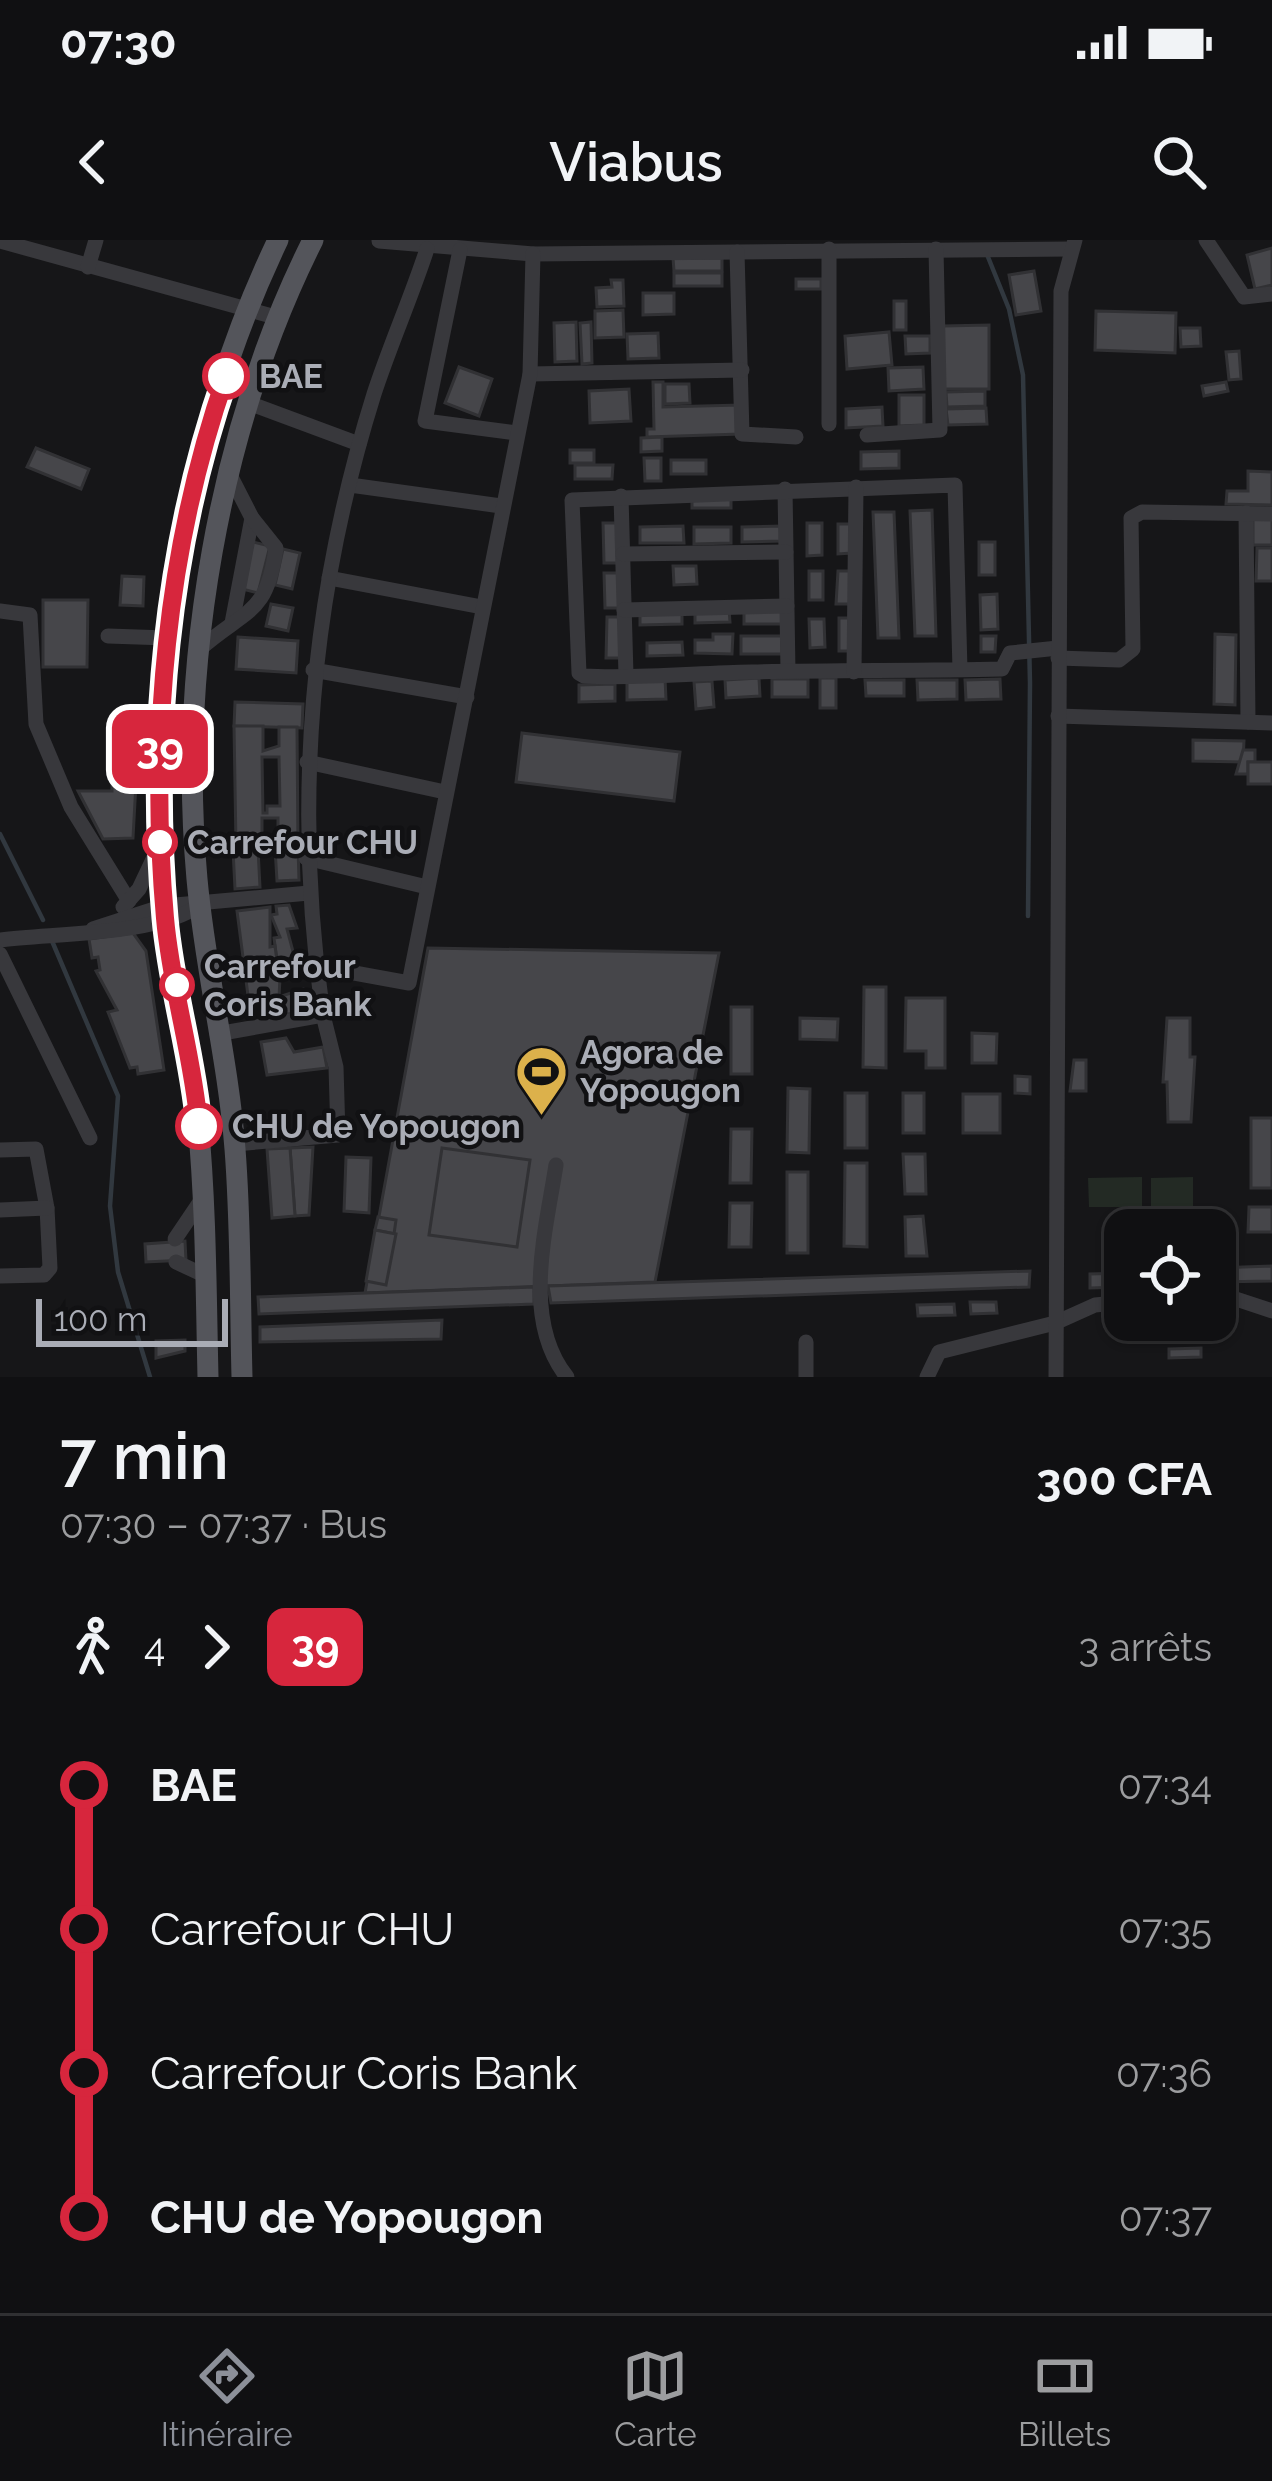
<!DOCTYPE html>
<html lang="fr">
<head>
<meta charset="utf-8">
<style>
	:root { --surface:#101012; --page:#19191b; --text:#f1f3f6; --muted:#9c9d9f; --line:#303032; --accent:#8c9099 }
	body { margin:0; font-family:Raleway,sans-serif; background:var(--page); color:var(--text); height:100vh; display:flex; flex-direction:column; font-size:45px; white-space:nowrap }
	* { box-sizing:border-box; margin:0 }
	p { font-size:39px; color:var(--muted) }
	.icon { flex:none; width:66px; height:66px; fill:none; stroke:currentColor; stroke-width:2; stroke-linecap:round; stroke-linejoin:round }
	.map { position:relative; height:1137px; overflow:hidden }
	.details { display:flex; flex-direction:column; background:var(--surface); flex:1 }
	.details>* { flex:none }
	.badge { padding:0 24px; border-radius:18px; font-size:42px; line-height:78px }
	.fabs { position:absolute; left:1104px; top:969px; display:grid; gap:24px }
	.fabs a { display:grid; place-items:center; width:132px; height:132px; border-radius:24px; background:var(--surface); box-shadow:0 3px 9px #0004,0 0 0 3px var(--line); font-size:60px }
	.scale { position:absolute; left:36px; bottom:30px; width:192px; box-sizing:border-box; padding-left:12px; border:6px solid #aaadb6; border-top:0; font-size:33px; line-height:42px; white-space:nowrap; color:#aaadb6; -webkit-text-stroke:9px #111113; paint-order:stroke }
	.map>.badge { position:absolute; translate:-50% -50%; box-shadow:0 0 0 6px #fff }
	.legs { display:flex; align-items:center; gap:18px; height:132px; padding:0 60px; font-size:39px }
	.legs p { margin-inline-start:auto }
	.headline { display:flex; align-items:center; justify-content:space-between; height:204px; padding:0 60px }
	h1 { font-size:66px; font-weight:600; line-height:90px }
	ul { padding:0 60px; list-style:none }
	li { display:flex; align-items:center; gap:42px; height:144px; font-size:45px }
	li i { display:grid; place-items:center; width:18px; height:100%; margin:0 15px; background:currentColor }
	li i::after { content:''; width:30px; height:30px; margin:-15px; border:9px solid; border-radius:50%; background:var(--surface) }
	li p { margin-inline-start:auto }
	li:first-child i { background:linear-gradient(#0000 50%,currentColor 0) }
	li:last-child i { background:linear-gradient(currentColor 50%,#0000 0) }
	.status { display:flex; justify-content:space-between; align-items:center; height:84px; padding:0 60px; background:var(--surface); direction:ltr }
	.status svg { height:33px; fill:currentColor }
	header { display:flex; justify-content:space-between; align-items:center; height:156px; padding:0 60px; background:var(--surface); font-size:54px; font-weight:600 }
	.menu { display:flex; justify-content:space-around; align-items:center; height:168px; border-top:3px solid var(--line); background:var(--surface); font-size:33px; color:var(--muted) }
	.menu a { display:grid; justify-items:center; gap:6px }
	.menu .on { color:var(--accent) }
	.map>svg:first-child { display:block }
	.green { fill:#232a24 }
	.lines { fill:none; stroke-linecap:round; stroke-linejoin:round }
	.stream { stroke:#31383f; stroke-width:4.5 }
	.building { fill:#46464a; stroke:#313134; stroke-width:3; fill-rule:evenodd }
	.minor { stroke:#38383c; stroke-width:15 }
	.major { stroke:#54555b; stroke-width:21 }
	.line-1-casing { stroke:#fff; stroke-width:27 }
	.line-1 { stroke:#d7263d; stroke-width:18 }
	.stop-1-dot { fill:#fff; stroke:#d7263d; stroke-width:6 }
	.labels { text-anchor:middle; stroke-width:9; stroke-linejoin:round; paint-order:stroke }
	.stop-label { font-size:33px; font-weight:bold; fill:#aaadb6; stroke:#111113; text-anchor:start }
	.poi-label { font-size:33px; font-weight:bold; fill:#aaadb6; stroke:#111113; text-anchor:start }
</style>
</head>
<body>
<div class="status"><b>07:30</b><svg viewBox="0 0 49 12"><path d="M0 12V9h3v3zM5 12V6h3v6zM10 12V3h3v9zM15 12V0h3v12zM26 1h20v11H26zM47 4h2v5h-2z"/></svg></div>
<header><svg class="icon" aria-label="back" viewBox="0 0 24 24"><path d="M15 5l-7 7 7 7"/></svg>Viabus<svg class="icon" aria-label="search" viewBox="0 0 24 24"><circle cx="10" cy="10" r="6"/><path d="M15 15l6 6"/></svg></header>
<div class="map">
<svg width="1272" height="1137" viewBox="0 0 1272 1137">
	<rect width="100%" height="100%" fill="#161618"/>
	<!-- green -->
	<g class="green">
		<path d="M1142,937V967H1089L1088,938Z"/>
		<path d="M1193,937V990H1151V938Z"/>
	</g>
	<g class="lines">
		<!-- stream -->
		<g class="stream">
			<path d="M988,17L1009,69L1023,135L1030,443L1028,676"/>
			<path d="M0,594L43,680"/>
			<path d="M52,701L118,856L110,966L118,1032L150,1137"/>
		</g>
	</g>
	<!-- building -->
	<g class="building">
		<path d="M1272,8V45L1255,49L1247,15Z"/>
		<path d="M673,18H722V31H674Z"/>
		<path d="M1034,31L1041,71L1016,75L1009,35Z"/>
		<rect x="674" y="33" width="48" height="13"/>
		<rect x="796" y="39" width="25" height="10"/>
		<path d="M611,40H623L624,66L597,67L596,48L612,47Z"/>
		<path d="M643,53H674V74L643,75Z"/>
		<rect x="894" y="61" width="12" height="29"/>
		<path d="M623,70L624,97L595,98V71Z"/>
		<path d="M1096,71L1176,73L1175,113L1095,110Z"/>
		<path d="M576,82L577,121L555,122L554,83Z"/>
		<path d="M591,82L592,123L582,124L580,83Z"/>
		<path d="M989,85V149H940L943,86Z"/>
		<path d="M1180,88H1200L1201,106L1181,107Z"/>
		<path d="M889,92L892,125L847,129L845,96Z"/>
		<path d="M658,93L659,118L628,119L627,94Z"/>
		<path d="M905,96H930V113L906,114Z"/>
		<path d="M1239,111L1241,139L1229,140L1226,112Z"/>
		<path d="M459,127L492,139L479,176L445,163Z"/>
		<path d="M923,127L924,149L889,151L888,128Z"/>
		<path d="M653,142H663V167L740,165L741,194L647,197V189H654Z"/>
		<path d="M1226,142L1228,151L1204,156L1202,146Z"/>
		<path d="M665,144H689L690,163L665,164Z"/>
		<path d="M629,149L631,181L590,183L589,151Z"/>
		<path d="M985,151V166L947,167L946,152Z"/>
		<path d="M899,155H924V185L899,186Z"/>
		<path d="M882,167L883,186L846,188V169Z"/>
		<path d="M986,168L987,184L948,185L946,169Z"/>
		<path d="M662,197V211L641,212V198Z"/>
		<path d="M36,208L89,229L81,249L27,227Z"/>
		<rect x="570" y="210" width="24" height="13"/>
		<path d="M899,211V228L861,229V212Z"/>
		<path d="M644,218H661V241H645Z"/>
		<rect x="671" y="220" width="35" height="14"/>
		<path d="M575,225H613L612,239H575Z"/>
		<path d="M1248,231L1272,232V265L1226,264L1227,251H1248Z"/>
		<rect x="692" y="257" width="39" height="11"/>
		<path d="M932,270L936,396H915L910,271Z"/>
		<path d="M873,272H894L899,398H878Z"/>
		<rect x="1253" y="277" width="19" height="28"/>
		<path d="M603,283H619L620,323H604Z"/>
		<path d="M807,283H822V315L807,316Z"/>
		<path d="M838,284H852V313L838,314Z"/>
		<path d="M683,286L684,303H640V287Z"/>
		<path d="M781,286V301L742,302V287Z"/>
		<path d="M694,287H731V303L694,304Z"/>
		<path d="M253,302L270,306L258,353L242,349Z"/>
		<rect x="979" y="302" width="16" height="33"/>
		<path d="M1257,308H1272V341H1256Z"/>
		<path d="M283,309L300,313L292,349L275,345Z"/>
		<path d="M673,326H696L697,344L674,345Z"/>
		<rect x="809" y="331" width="14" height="29"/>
		<path d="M838,331H853V364H836Z"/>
		<path d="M604,333H621V368H605Z"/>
		<path d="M122,336L144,337L143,366L120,365Z"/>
		<path d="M997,354L998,389L981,390L980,355Z"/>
		<path d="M43,360H88L87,427H43Z"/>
		<path d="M271,364L293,368L288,391L266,386Z"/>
		<path d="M729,369L730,382L695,383V370Z"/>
		<path d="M682,370V384L640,385V371Z"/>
		<rect x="744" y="370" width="39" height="14"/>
		<path d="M607,377H621L620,418H606Z"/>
		<rect x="839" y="378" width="14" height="33"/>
		<path d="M809,379H824L825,407L810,408Z"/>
		<path d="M713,394H733L732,414L695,413V400H713Z"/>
		<path d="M1215,394L1236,395L1235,465L1214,464Z"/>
		<rect x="741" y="396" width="41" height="18"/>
		<path d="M981,396H996L995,412H981Z"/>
		<path d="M238,397L298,401L296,433L236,429Z"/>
		<path d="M682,402L683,415L647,416V403Z"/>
		<path d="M665,438L666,459L627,460V439Z"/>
		<path d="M759,438L760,456L726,458L725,440Z"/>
		<rect x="820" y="438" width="16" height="30"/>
		<rect x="772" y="439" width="36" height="18"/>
		<path d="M1000,439L1001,459L966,460L965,440Z"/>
		<path d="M865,440H904V456H866Z"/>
		<path d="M917,440H957V459L918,460Z"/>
		<path d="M712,441L714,467L696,469L694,442Z"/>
		<path d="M615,444V461L579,462V445Z"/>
		<path d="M235,462L303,464L302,488L234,486Z"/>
		<path d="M234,486H263V511L279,506V487H297L298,607L278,608V578H262V607L236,606ZM262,517H279L280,566H267V573H263Z"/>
		<path d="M522,493L680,512L674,561L516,542Z"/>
		<path d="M1193,500L1244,501L1243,522L1193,521Z"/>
		<path d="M1243,510H1255V522H1248V534H1236Z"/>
		<rect x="1248" y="522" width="24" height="22"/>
		<path d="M112,543H136L133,598L103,599L78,551H112Z"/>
		<path d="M298,607L299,640L277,641L275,608Z"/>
		<path d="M258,609L260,647L235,649L233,610Z"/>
		<path d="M289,665L297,688L287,689L295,719L277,721L274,698L280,697L271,675L277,674L276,666Z"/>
		<path d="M270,667V707L275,706L277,721L244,725L237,671Z"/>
		<path d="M133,693L146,711L164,830L138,834L137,827L130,828L108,772L117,770L96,731L100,730L98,717L92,718L89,699Z"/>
		<path d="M428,708L719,713L655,1042L365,1053Z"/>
		<path d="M281,720L279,757L303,749L306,772L270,776L269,769L250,771L244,725Z"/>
		<path d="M864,747H886V828L863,827Z"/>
		<path d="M906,758H945V828H926V811H905Z"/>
		<rect x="731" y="767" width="21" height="67"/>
		<path d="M800,778L838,779L837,800L800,799Z"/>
		<path d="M1167,778H1190V817H1195L1191,882H1168L1167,842H1163Z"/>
		<path d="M972,793L997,794L996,823H972Z"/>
		<path d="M286,798L294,812L323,807L327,828L267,835L261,802Z"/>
		<path d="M1074,820H1086V851H1070Z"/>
		<path d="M1015,836L1030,837V854L1015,853Z"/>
		<path d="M788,848L810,849L809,913L787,912Z"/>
		<rect x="845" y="853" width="22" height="55"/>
		<rect x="903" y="853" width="21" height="40"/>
		<rect x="963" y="854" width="37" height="39"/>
		<rect x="1251" y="878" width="21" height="70"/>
		<path d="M731,889H752L751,943H730Z"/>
		<path d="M313,907L309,975L295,976L290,908Z"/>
		<path d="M290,908L295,976L272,978L267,909Z"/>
		<path d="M442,908L530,920L517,1007L429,995Z"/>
		<path d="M903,914H925L926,954H905Z"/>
		<path d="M346,917L371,918L369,973L344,971Z"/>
		<path d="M845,923H867V1007L844,1006Z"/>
		<rect x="787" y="932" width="21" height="81"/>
		<path d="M730,963H752L751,1007H729Z"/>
		<path d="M1249,967H1272V992H1248Z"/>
		<path d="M923,976L927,1016H906L905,977Z"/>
		<path d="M378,977L396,980L394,994L375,990Z"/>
		<path d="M375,990L396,994L386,1045L366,1041Z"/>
		<path d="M185,1001L186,1020L146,1022L145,1004Z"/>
		<path d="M1272,1026V1041L1215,1042V1028Z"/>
		<path d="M1030,1031L1029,1047L551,1063L548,1046Z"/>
		<path d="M1124,1033L1125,1047L1090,1048V1034Z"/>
		<path d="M534,1047V1064L259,1074L258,1057Z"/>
		<path d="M970,1062H996L997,1073L971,1074Z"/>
		<path d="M954,1064L955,1075L918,1076L917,1065Z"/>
		<path d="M442,1080L441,1099L260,1102V1087Z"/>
		<path d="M185,1100V1111L156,1118V1101Z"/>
		<path d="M1201,1108V1117L1169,1118V1109Z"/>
	</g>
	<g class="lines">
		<!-- minor -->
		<g class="minor">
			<path d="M1206,0L1244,57L1272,54"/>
			<path d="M0,1L279,78"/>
			<path d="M379,1L533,14L1071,9"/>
			<path d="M829,9V184"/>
			<path d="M460,10L425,181L517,193"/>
			<path d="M737,12L742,194L796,197"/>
			<path d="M88,27L96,0"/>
			<path d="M530,134L742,130"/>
			<path d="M251,164L359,204"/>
			<path d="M867,195L940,190L936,9"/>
			<path d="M350,245L501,266"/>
			<path d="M785,249L788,431"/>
			<path d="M621,256L626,435"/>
			<path d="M1246,273L1248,482"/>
			<path d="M623,314L786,312"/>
			<path d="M329,338L482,367"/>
			<path d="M624,370L787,366"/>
			<path d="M0,371L30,375L36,484L71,567L129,661"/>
			<path d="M232,383L252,278"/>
			<path d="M108,396L167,398"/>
			<path d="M201,408C247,368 267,375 276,308L252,278L231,237"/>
			<path d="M1058,418L1119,420L1133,409L1131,278L1142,272L1272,274"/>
			<path d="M313,430L467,457"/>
			<path d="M960,430L955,245L572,260L579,433L584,436C639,439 696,433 751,432C834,430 918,431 1002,429L1010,413L1058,408"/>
			<path d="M854,432L856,247"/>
			<path d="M1058,476L1272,483"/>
			<path d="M307,522L445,552"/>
			<path d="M306,618L427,647"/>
			<path d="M123,667L139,649L157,611"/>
			<path d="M93,689L164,666L309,653"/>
			<path d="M0,700C55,693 159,695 200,665"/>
			<path d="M0,714L90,898"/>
			<path d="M316,726L409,743L530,134L533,14"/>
			<path d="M217,794L323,775C293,564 310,358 374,154C390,105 411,58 427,9"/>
			<path d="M235,904L338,895L336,827L323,775"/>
			<path d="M0,910L36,909L47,968L50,1028L44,1035L0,1036"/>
			<path d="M556,925C546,990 521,1080 567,1137"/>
			<path d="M0,970L47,968"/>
			<path d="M175,999L202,959"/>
			<path d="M176,1022L206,1036"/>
			<path d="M1215,1058H1233L1272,1071"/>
			<path d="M806,1137V1102"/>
			<path d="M927,1137L939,1112L1055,1083L1095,1065L1125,1062"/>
			<path d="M1056,1137L1061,51L1075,0"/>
		</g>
		<!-- major -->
		<g class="major">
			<path d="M208,1137C206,1052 206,967 198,882C190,788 162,697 160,602C154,397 189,186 278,0"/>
			<path d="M242,1137C240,1061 241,985 235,909C228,819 205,729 197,639C178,428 218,189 313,0"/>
		</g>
	</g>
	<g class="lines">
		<defs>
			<path id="line-1" d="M199,886C193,816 171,748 165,678C149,497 166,308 226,136"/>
		</defs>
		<!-- line-1 casing -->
		<use href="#line-1" class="line-1-casing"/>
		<!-- line-1 -->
		<use href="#line-1" class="line-1"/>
	</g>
	<!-- icons -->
	<defs>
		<symbol id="stadium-pin" viewBox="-11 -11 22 30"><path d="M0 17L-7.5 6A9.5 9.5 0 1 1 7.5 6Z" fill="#dcb14b" stroke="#111113"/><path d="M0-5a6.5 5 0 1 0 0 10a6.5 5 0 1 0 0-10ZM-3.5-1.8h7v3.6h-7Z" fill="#111"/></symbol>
	</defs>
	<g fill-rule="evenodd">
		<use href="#stadium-pin" x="512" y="802" width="59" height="81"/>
	</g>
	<!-- markers -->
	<g class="stop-1-dot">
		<circle cx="226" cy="136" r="21"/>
		<circle cx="160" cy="602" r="15"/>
		<circle cx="177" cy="745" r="15"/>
		<circle cx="199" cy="886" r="21"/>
	</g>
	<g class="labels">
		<!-- stop labels -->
		<g class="stop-label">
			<text x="259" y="148">BAE</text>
			<text x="187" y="614">Carrefour CHU</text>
			<text x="204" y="738">Carrefour<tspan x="204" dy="38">Coris Bank</tspan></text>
			<text x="232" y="898">CHU de Yopougon</text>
		</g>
		<!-- poi labels -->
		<g class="poi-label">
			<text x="580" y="824">Agora de<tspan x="580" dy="38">Yopougon</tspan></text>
		</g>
	</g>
</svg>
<div class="fabs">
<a><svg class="icon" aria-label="locate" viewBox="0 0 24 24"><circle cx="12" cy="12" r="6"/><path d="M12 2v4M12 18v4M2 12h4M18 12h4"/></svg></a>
</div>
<div class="scale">100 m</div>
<b class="badge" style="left:160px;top:509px;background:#d7263d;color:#fff">39</b>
</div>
<section class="details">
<div class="headline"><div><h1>7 min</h1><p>07:30 – 07:37 · Bus</p></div><b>300 CFA</b></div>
<div class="legs"><svg class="icon" aria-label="walk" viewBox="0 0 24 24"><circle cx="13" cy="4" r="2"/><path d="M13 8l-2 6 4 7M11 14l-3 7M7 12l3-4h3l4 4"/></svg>4<svg class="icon" aria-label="forward" viewBox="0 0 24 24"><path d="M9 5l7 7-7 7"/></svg><b class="badge" style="background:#d7263d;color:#fff">39</b><p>3 arrêts</p></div>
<ul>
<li><i style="color:#d7263d"></i><b>BAE</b><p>07:34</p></li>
<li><i style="color:#d7263d"></i><span>Carrefour CHU</span><p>07:35</p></li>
<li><i style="color:#d7263d"></i><span>Carrefour Coris Bank</span><p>07:36</p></li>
<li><i style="color:#d7263d"></i><b>CHU de Yopougon</b><p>07:37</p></li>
</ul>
</section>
<nav class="menu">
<a class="on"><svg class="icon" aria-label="directions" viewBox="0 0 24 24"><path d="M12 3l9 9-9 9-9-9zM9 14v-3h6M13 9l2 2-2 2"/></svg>Itinéraire</a>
<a><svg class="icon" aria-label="map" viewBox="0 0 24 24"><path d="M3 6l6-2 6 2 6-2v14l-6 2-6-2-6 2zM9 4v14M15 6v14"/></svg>Carte</a>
<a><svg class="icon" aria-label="tickets" viewBox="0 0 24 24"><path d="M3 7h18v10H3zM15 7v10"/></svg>Billets</a>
</nav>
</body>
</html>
